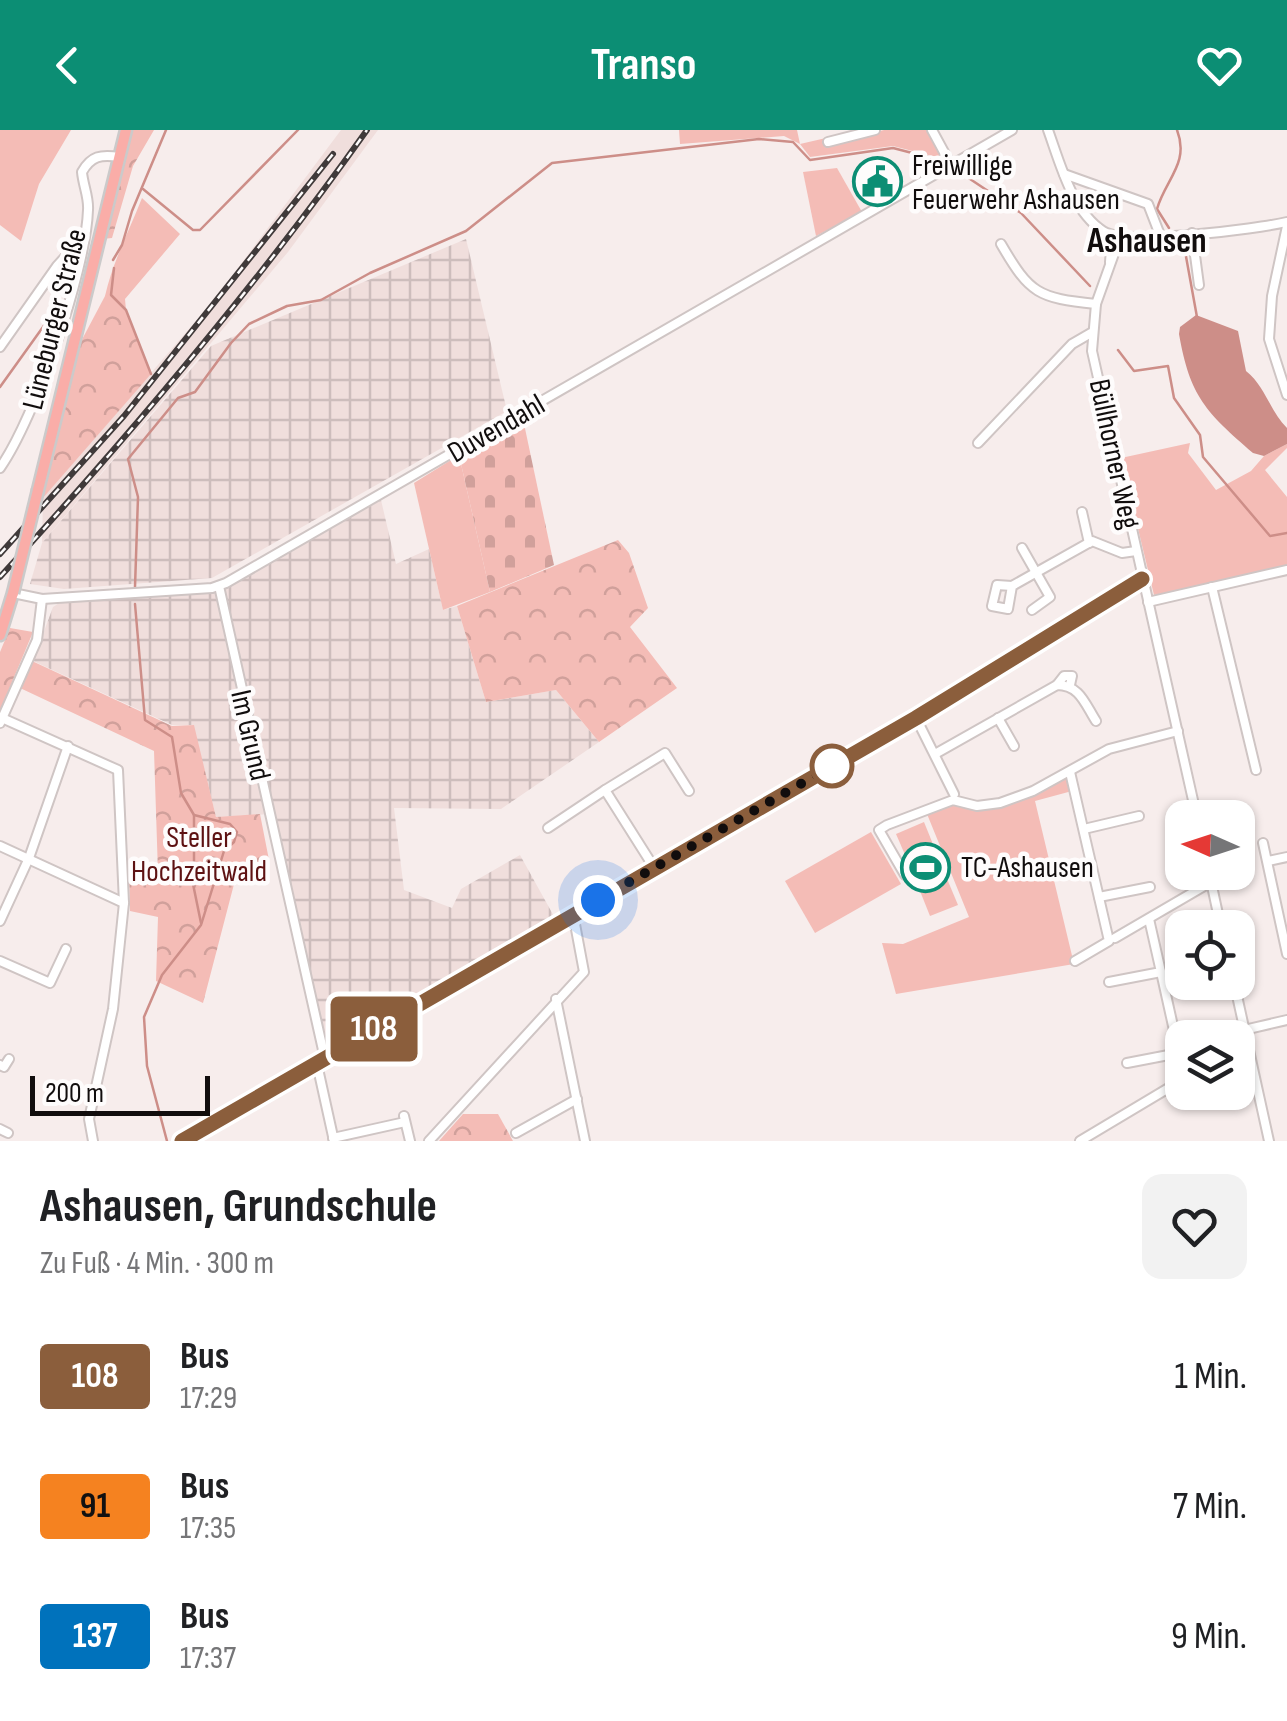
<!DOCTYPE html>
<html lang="de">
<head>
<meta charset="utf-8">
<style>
	:root { --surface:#fff; --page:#f2f2f2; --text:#202124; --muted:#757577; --accent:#0c8e74 }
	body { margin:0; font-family:"Sofia Sans Condensed",sans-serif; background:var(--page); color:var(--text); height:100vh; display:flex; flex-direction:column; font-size:38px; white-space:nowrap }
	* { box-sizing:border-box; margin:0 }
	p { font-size:32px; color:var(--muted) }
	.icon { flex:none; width:55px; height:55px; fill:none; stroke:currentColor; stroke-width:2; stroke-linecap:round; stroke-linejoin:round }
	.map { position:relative; height:1011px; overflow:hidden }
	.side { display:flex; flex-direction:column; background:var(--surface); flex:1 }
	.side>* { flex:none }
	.badge { padding:0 20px; border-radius:8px; font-size:35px; line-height:65px }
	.needle { width:65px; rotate:273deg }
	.controls { position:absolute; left:1165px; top:670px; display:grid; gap:20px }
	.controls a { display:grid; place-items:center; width:90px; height:90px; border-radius:20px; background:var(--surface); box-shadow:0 2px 8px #0004; font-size:50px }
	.scale { position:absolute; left:30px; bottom:25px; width:180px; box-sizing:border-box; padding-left:10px; border:5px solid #110d0d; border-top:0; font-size:28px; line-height:35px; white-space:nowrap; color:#110d0d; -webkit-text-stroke:8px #fefcfc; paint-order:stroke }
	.you { position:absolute; width:50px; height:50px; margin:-25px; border:8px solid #fff; border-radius:50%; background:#1a73e8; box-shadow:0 0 0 15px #1a73e833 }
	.map>.badge { position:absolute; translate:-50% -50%; box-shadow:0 0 0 5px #fff }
	.round { display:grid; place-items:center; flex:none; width:105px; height:105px; border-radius:20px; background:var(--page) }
	.summary { display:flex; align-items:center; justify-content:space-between; height:170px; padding:0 40px }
	h1 { font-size:48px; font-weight:700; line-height:75px }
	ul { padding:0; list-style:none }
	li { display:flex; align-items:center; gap:30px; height:130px; padding:0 40px }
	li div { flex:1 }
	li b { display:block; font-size:38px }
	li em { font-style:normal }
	li .badge { min-width:110px; font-weight:700; text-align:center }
	header { display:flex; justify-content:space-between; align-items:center; height:130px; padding:0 40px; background:var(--accent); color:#fff; font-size:45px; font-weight:700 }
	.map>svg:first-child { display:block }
	.built { fill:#f0dedc }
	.industrial { fill:url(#industrial-grid) }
	.grass { fill:#f4bcb6 }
	.forest { fill:url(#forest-crowns) }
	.cemetery { fill:url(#cemetery-stones) }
	.water { fill:#cd8e88 }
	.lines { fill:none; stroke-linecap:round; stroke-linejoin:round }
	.stream { stroke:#cd8e88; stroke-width:2.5 }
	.minor-casing { stroke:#cfc5c4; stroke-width:12 }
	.major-casing { stroke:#cbcaca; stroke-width:15 }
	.minor { stroke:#fff; stroke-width:8 }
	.major { stroke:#faada8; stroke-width:10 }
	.rail-casing { stroke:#403a3a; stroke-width:6 }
	.rail { stroke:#fefcfc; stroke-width:2.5; stroke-dasharray:8; stroke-linecap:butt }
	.major-bridge-casing { stroke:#cbcaca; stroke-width:15; stroke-linecap:butt }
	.major-bridge { stroke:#faada8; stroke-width:10 }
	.line-casing { stroke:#fff; stroke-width:22 }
	.line { stroke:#8b5e3c; stroke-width:15 }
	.walk { stroke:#110d0d; stroke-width:10; stroke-dasharray:0 18 }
	.stop-dot { fill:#fff; stroke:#8b5e3c; stroke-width:5 }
	.labels { text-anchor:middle; stroke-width:9; stroke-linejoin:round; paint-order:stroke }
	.poi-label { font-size:30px; fill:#110d0d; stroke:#fefcfc; text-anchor:start }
	.street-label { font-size:30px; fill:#110d0d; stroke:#fefcfc }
	.park-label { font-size:30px; fill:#5d1112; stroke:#fefcfc }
	.quarter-label { font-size:35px; font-weight:bold; fill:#110d0d; stroke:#fefcfc }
</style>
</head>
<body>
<header><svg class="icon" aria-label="back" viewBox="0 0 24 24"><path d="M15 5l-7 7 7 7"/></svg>Transo<svg class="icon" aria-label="heart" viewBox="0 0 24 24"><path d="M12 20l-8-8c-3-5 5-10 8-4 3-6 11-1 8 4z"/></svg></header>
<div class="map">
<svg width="1287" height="1011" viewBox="0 0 1287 1011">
	<defs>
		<pattern id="industrial-grid" width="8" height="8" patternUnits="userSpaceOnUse" patternTransform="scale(2.5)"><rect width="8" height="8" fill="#f0dedc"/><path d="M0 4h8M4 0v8" fill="none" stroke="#cdbdbc"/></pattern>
		<pattern id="forest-crowns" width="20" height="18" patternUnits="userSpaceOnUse" patternTransform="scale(2.5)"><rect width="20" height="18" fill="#f4bcb6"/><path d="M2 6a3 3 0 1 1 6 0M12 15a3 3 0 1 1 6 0" fill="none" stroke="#d0a09b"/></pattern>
		<pattern id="cemetery-stones" width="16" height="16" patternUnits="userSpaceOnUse" patternTransform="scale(2.5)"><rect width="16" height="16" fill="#f4bcb6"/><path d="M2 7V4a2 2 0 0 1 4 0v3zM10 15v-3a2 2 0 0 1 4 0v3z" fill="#d0a09b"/></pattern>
	</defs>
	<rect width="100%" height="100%" fill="#f7edec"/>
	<!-- built -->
	<path class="built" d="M341,0H378L288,122L42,413L43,368L214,170Z"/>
	<!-- industrial -->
	<g class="industrial">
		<path d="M466,109L507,281L212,448L64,459L30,454L42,413L211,216Z"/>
		<path d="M381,370L396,434L429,419L443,480L457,476L486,572L556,560L599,612L501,679L394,678L404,760L452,778L461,759L520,725L556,790L327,922L271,684L216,687L193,595H172L33,531L53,477L64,470L211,461L225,458Z"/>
	</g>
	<!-- grass -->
	<g class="grass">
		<path d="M0,0H71L39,54L21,111L0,95Z"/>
		<path d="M679,0H797L800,14L826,8L828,15L884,0H928L944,29L893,16L810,27L800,14L784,6L680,14Z"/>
		<path d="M837,38L862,82L816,106L803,42Z"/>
		<path d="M142,68L180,104L125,169L126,180L111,166H105C113,131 129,101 142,68Z"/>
		<path d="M1190,313L1188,323L1216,360L1251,341L1264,326L1287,314V318L1265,340L1287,367V436L1154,465L1121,328Z"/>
		<path d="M459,325L490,462L443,480L414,353Z"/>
		<path d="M1066,646L1072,661L1035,671L1074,834L896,864L882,813L903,814L969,787L927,684L951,675L979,681L1033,663Z"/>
		<path d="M924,692L943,739L916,750L896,704Z"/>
		<path d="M871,702L901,754L815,803L785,751Z"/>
		<path d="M945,744L958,775L930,786L918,756Z"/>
	</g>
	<!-- forest -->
	<g class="forest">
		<path d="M132,0H154L133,36L112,108L102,109Z"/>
		<path d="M111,165L126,180L151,244L43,368L77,219L105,166Z"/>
		<path d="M618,410L629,423L648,478L630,497L677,558L599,612L556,560L486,572L457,476Z"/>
		<path d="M10,498L33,502L0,581V522Z"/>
		<path d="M32,531L172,596L194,595L216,687L260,684L269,730L239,735L203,873L156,851L158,787L130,781L129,744L158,743L154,621L20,558Z"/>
		<path d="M463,984H498L513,1011H439Z"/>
	</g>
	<!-- cemetery -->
	<path class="cemetery" d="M523,289L554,435L490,462L459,325Z"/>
	<!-- water -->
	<path class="water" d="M1196,185L1238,201L1246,241C1265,256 1270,281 1287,298V314L1264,326L1253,323C1206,282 1190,267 1179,204L1180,197Z"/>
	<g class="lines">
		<!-- stream -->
		<g class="stream">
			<path d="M961,43L1021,83L1090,156"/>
			<path d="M143,59L193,100H200L298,0"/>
			<path d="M1169,98L1157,79C1165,50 1190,33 1177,0"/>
			<path d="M1183,110L1197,187"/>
			<path d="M113,130L122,115L132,81L166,0"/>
			<path d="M114,138L111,165L126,180L151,244"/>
			<path d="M1118,220L1134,241L1168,236L1174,268L1200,305L1203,327L1270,406L1287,403"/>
			<path d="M0,257L48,190"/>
			<path d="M135,457L138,367L128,329L178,268L195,262L231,213L249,194L287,176L321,170L370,143L466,101L552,33L759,9L793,12L810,30L893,18L943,31"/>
			<path d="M135,474L145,590L172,607L181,663L194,685L230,694L237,702L234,712L224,721L201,795L162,845L144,887L147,936L167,1011"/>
			<path d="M194,685V737"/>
			<path d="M192,749L201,793"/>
		</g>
		<defs>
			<g id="minor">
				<path d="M932,0L951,35"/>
				<path d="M1048,0C1060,33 1072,81 1103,101C1126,116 1256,99 1287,92"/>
				<path d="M828,12L875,0"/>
				<path d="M1064,44L1148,74L1160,105"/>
				<path d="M1287,96L1272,166L1269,209L1287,265"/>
				<path d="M1192,103L1199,155"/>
				<path d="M1120,107L1096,174L1092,221L1197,688"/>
				<path d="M1001,114C1030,164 1038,168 1096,174"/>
				<path d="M1110,132L1112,105"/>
				<path d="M0,217L57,136L67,125L81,122"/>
				<path d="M978,313L1072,214L1091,203"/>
				<path d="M0,338C35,288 86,141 88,80C89,67 83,55 82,42C91,26 101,24 119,27"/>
				<path d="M1082,382L1089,413"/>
				<path d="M1022,418L1050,467L1032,480"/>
				<path d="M219,456L325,929"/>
				<path d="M1012,456L1008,479L992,476L997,455L1012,456L1092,411L1122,423L1136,421"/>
				<path d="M1212,457L1256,640"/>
				<path d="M13,463L42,469L212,458L226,453L1012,0"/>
				<path d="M1148,472L1287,440"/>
				<path d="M1057,555L1064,546H1072L1070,555"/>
				<path d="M2,588L118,640L124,773L113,879L89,989L93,1011"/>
				<path d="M916,588L954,664"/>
				<path d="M998,588L1014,616"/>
				<path d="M0,593L37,510L42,469"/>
				<path d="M935,624L1057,555C1080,555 1085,574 1096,591"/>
				<path d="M1070,642L1109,811L1075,831"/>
				<path d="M605,660L665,623L689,661"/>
				<path d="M548,698L605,660L655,739"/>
				<path d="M1084,699L1139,686"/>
				<path d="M1263,713L1287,824"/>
				<path d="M0,716L124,773"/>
				<path d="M1268,731L1287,727"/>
				<path d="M1209,742L1221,798"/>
				<path d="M905,745L879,700L887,695L953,670L977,676L1000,673L1033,661L1109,619L1178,601"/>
				<path d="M1099,767L1150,757"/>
				<path d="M0,791L29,728L68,616"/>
				<path d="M1115,808L1211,752"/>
				<path d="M0,831L50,853L66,819"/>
				<path d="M1161,842L1179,923"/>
				<path d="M1109,852L1161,842L1149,789"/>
				<path d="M1234,852L1269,1011"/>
				<path d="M556,869L585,1011"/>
				<path d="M1244,900L1287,890"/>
				<path d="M1127,933L1179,923L1182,942"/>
				<path d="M317,934L334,1011"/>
				<path d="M0,935L4,937L9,929"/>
				<path d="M404,986L410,1011"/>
				<path d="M0,999L8,1003"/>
				<path d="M516,1003L577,969"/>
				<path d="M333,1008L405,992"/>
				<path d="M181,1011L916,588L1143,449"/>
				<path d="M429,1011L584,842L575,794L570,786"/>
				<path d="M1080,1011L1182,950"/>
			</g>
			<g id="major">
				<path d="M38,360L126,0"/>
				<path d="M0,505L13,463"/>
			</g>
		</defs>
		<!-- minor casing -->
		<use href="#minor" class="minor-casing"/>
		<!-- major casing -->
		<use href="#major" class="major-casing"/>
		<!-- minor -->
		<use href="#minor" class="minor"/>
		<!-- major -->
		<use href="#major" class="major"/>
		<defs>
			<g id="rail">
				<path d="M0,424L124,286L333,24"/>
				<path d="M0,447C131,304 255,158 367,0"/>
			</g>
		</defs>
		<!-- rail casing -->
		<use href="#rail" class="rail-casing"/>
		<!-- rail -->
		<use href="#rail" class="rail"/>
		<defs>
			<path id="major-bridge" d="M13,463L38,360"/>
		</defs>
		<!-- major-bridge casing -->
		<use href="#major-bridge" class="major-bridge-casing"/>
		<!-- major-bridge -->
		<use href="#major-bridge" class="major-bridge"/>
	</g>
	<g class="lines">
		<defs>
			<path id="line" d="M182,1011L916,588L1142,449"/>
		</defs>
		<!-- line casing -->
		<use href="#line" class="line-casing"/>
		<!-- line -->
		<use href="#line" class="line"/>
		<!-- walk -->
		<path class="walk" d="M598,770L832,636"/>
	</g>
	<!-- icons -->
	<defs>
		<symbol id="civic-ring" viewBox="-11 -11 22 22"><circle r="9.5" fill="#fefcfc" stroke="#0c8e74" stroke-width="1.5"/><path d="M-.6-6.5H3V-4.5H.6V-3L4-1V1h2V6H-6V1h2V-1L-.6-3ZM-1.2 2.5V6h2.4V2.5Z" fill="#0c8e74"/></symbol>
		<symbol id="stadium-ring" viewBox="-11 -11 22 22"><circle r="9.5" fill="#fefcfc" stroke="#0c8e74" stroke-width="1.5"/><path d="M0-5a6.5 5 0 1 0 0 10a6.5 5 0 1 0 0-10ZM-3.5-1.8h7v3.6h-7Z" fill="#0c8e74"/></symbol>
	</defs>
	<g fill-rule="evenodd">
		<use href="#civic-ring" x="850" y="24" width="55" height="55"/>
		<use href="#stadium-ring" x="898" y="710" width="55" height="55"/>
	</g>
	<!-- markers -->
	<circle class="stop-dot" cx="832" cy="636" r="20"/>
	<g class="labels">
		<!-- poi labels -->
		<g class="poi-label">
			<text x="912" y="45">Freiwillige<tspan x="912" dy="34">Feuerwehr Ashausen</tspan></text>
			<text x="961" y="747">TC-Ashausen</text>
		</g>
		<!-- street labels -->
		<g class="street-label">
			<text transform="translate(54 189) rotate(-76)" y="10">Lüneburger Straße</text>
			<text transform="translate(496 298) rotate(-30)" y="10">Duvendahl</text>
			<text transform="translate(1115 324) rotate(78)" y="10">Büllhorner Weg</text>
			<text transform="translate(251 605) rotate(77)" y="10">Im Grund</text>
		</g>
		<!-- park labels -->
		<g class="park-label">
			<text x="199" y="717">Steller<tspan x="199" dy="34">Hochzeitwald</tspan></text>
		</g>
		<!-- quarter labels -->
		<g class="quarter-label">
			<text x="1147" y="122">Ashausen</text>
		</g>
	</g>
</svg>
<div class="controls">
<a><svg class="needle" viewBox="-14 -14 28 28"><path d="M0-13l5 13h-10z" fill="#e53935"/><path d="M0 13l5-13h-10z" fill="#757577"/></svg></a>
<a><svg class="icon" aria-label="locate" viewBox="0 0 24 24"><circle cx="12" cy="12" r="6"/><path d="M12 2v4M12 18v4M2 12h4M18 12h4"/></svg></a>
<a><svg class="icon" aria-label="layers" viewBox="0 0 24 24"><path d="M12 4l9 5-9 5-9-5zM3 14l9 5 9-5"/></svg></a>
</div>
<div class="scale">200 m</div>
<div class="you" style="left:598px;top:770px"></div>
<b class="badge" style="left:374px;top:899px;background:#8b5e3c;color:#fff">108</b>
</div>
<section class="side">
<div class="summary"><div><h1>Ashausen, Grundschule</h1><p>Zu Fuß · 4 Min. · 300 m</p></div><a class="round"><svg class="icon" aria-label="heart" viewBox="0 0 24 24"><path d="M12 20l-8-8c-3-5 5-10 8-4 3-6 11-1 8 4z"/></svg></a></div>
<ul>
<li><span class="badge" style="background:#8b5e3c;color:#fff">108</span><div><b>Bus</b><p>17:29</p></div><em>1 Min.</em></li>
<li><span class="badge" style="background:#f58220;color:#111">91</span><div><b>Bus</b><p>17:35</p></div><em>7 Min.</em></li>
<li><span class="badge" style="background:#0072bc;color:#fff">137</span><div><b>Bus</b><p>17:37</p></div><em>9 Min.</em></li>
</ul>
</section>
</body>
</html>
